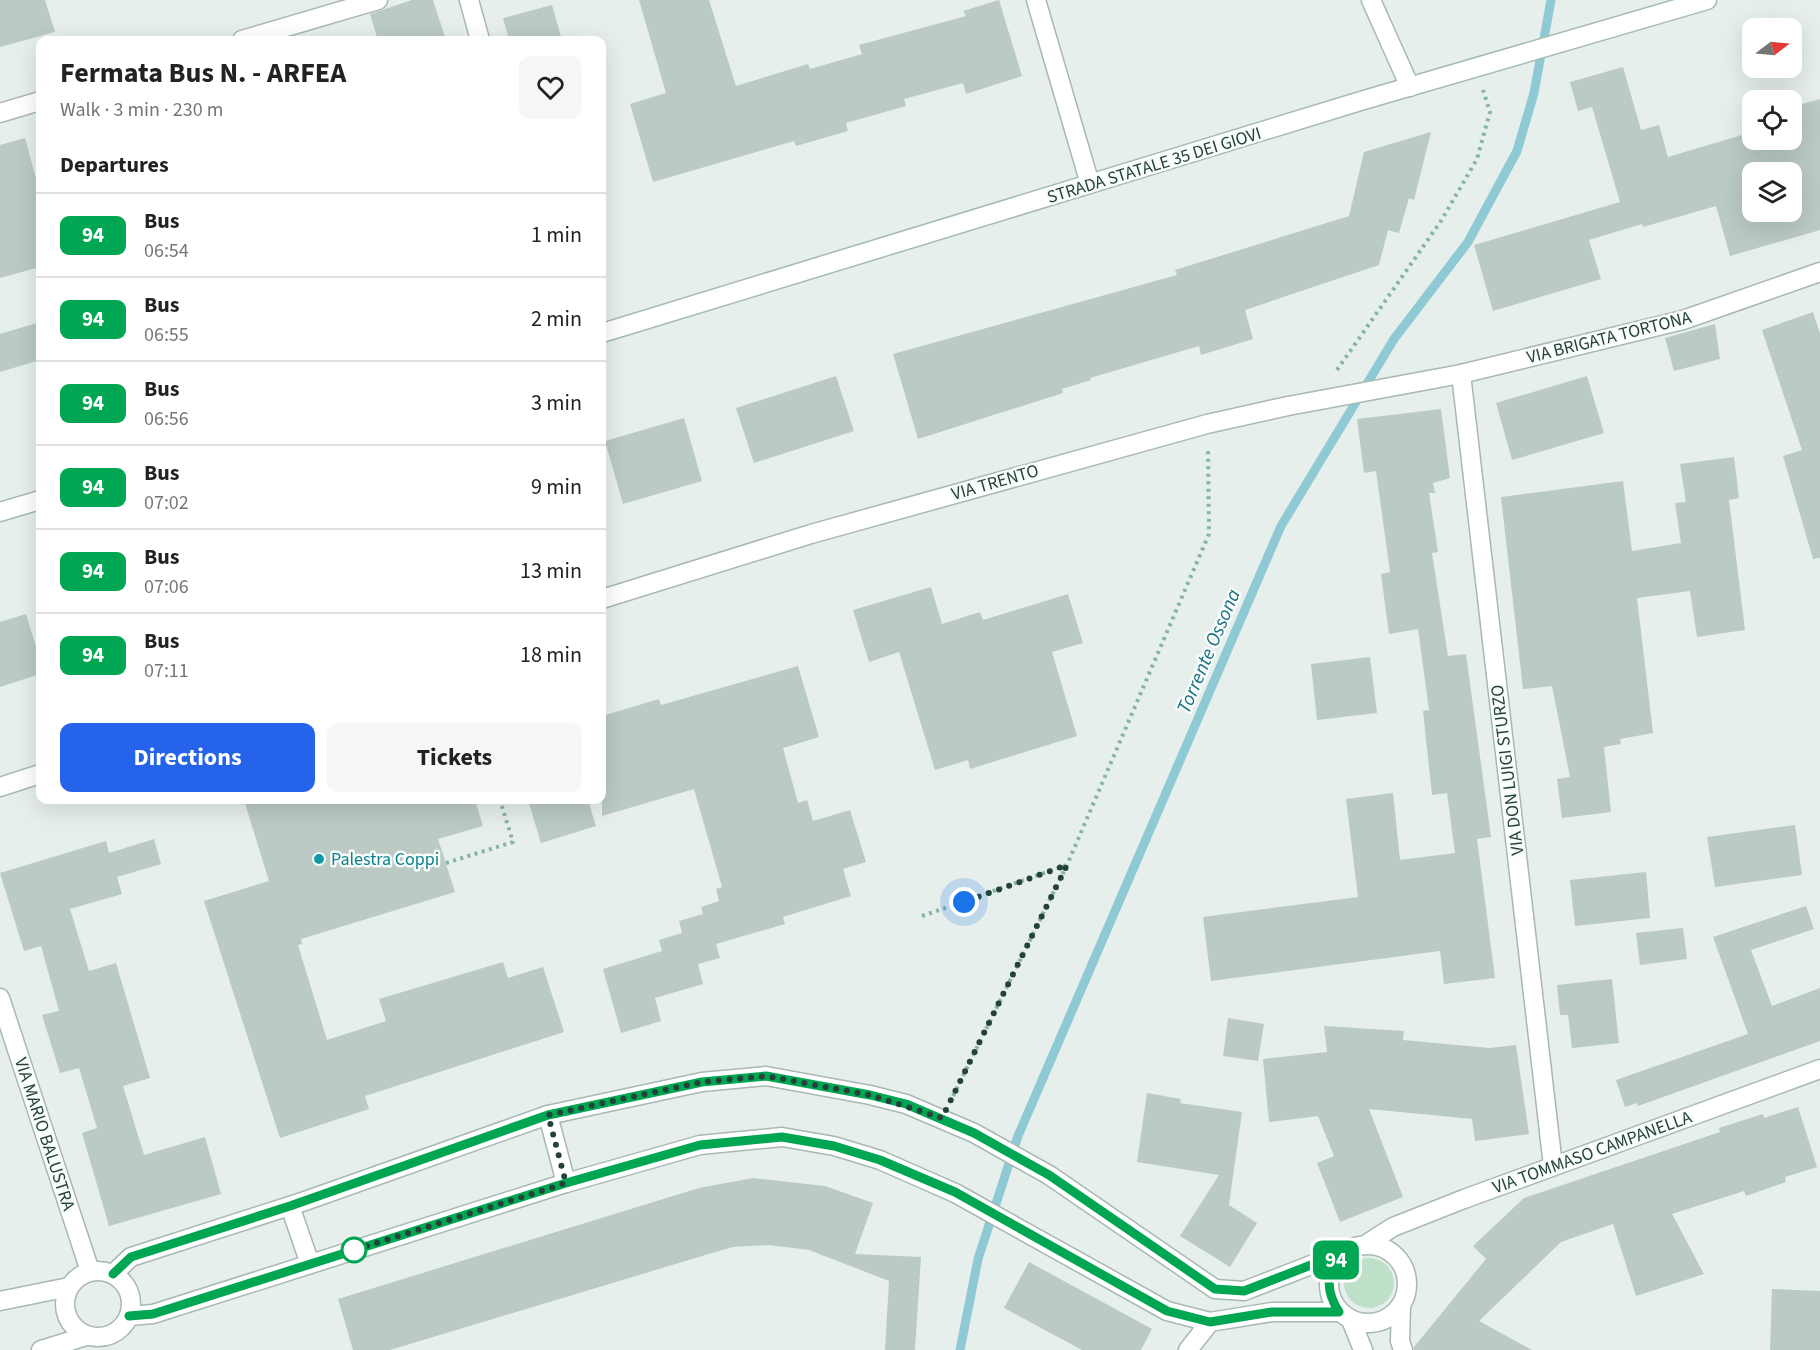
<!DOCTYPE html>
<html lang="en">
<head>
<meta charset="utf-8">
<style>
	:root { --surface:#fff; --page:#f6f6f6; --text:#222; --muted:#767676; --line:#e0e0e0; --accent:#2563eb }
	body { margin:0; font-family:"Source Sans 3",sans-serif; background:var(--page); color:var(--text); height:100vh; display:flex; flex-direction:column; font-size:22px; white-space:nowrap }
	* { box-sizing:border-box; margin:0 }
	p { font-size:20px; color:var(--muted) }
	.icon { flex:none; width:33px; height:33px; fill:none; stroke:currentColor; stroke-width:2; stroke-linecap:round; stroke-linejoin:round }
	.map { position:relative; flex:1; overflow:hidden }
	.panel { position:absolute; left:36px; top:36px; width:570px; height:768px; display:flex; flex-direction:column; background:var(--surface); border-radius:12px; box-shadow:0 6px 24px #0002 }
	.panel>* { flex:none }
	.badge { padding:0 12px; border-radius:9px; font-size:21px; line-height:39px }
	.needle { width:39px; rotate:74deg }
	.tools { position:absolute; left:1742px; top:18px; display:grid; gap:12px }
	.tools a { display:grid; place-items:center; width:60px; height:60px; border-radius:12px; background:var(--surface); box-shadow:0 6px 24px #0002; font-size:30px }
	.you { position:absolute; width:30px; height:30px; margin:-15px; border:4px solid #fff; border-radius:50%; background:#1a73e8; box-shadow:0 0 0 9px #1a73e833 }
	.map>.badge { position:absolute; translate:-50% -50%; box-shadow:0 0 0 3px #fff }
	h2 { padding:0 24px; font-size:22px; line-height:54px }
	.round { display:grid; place-items:center; flex:none; width:63px; height:63px; border-radius:12px; background:var(--page) }
	.overview { display:flex; align-items:center; justify-content:space-between; height:102px; padding:0 24px }
	h1 { font-size:28px; font-weight:700; line-height:45px }
	.button { display:flex; gap:12px; margin-top:auto; padding:12px 24px }
	.button a { flex:1; height:69px; border-radius:12px; background:var(--accent); color:#fff; font-size:24px; font-weight:700; line-height:69px; text-align:center }
	.button a+a { background:var(--page); color:var(--text) }
	ul { padding:0; list-style:none }
	li { display:flex; align-items:center; gap:18px; height:84px; padding:0 24px; border-top:2px solid var(--line) }
	li div { flex:1 }
	li b { display:block; font-size:22px }
	li em { font-style:normal }
	li .badge { min-width:66px; font-weight:700; text-align:center }
	.map>svg:first-child { display:block }
	.green { fill:#bfe0c8 }
	.lines { fill:none; stroke-linecap:round; stroke-linejoin:round }
	.stream { stroke:#8ec9d4; stroke-width:9 }
	.building { fill:#bbcac4; fill-rule:evenodd }
	.street-casing { stroke:#a8b8b2; stroke-width:21 }
	.secondary-casing { stroke:#a4bbb3; stroke-width:21 }
	.path { stroke:#86b3a5; stroke-width:4; stroke-dasharray:3 4.5; stroke-linecap:butt }
	.street { stroke:#fff; stroke-width:18 }
	.secondary { stroke:#fff; stroke-width:18 }
	.line-casing { stroke:#fff; stroke-width:14 }
	.line { stroke:#00a651; stroke-width:9 }
	.walk { stroke:#24423a; stroke-width:6; stroke-dasharray:0 10.8 }
	.culture-dot { fill:#0f9aa8; stroke:#f7fbf9; stroke-width:2 }
	.stop-dot { fill:#fff; stroke:#00a651; stroke-width:3 }
	.labels { text-anchor:middle; stroke-width:5; stroke-linejoin:round; paint-order:stroke }
	.street-label { font-size:18px; fill:#24423a; stroke:#f7fbf9 }
	.culture-label { font-size:18px; fill:#0d838f; stroke:#f7fbf9; text-anchor:start }
	.water-label { font-size:20px; font-style:italic; fill:#1c6f80; stroke:#f7fbf9 }
</style>
</head>
<body>
<div class="map">
<svg width="1820" height="1350" viewBox="0 0 1820 1350">
	<rect width="100%" height="100%" fill="#e6efeb"/>
	<!-- green -->
	<circle class="green" cx="1369" cy="1283" r="25"/>
	<g class="lines">
		<!-- stream -->
		<path class="stream" d="M960,1350L978,1259L1018,1136L1281,526L1394,339L1468,242L1517,151L1534,93L1551,0"/>
	</g>
	<!-- building -->
	<g class="building">
		<path d="M0,0H45L55,32L0,47Z"/>
		<path d="M412,0H433L446,40H378L370,14Z"/>
		<path d="M639,0H709L736,86L808,64L810,69L862,54L859,45L966,16L963,11L999,0L1022,76L966,94L963,83L904,99L906,106L846,123L848,131L796,146L794,141L653,182L630,104L666,93Z"/>
		<path d="M552,5L562,40H509L503,18Z"/>
		<path d="M1623,67L1641,130L1659,125L1668,157L1752,132V140H1791V107L1820,99V230L1730,256L1716,206L1643,227L1642,224L1589,240L1601,279L1493,311L1474,245L1620,202L1592,107L1578,111L1570,82ZM1752,172H1791V212H1752Z"/>
		<path d="M1431,132L1414,200L1409,198L1399,233L1388,230L1379,265L1245,310L1253,339L1201,355L1199,346L1090,378L1091,380L1062,389L1063,393L918,439L893,354L1177,275L1175,270L1349,216L1364,152Z"/>
		<path d="M25,138L40,193V267L0,278V145Z"/>
		<path d="M1813,312L1820,333V558L1813,559L1783,456L1802,450L1762,330Z"/>
		<path d="M40,322V360L0,372V334Z"/>
		<path d="M1715,324L1720,359L1674,371L1665,338Z"/>
		<path d="M836,376L854,431L754,463L736,408Z"/>
		<path d="M1587,376L1604,433L1512,460L1496,403Z"/>
		<path d="M1441,409L1450,478L1433,483L1435,493H1429L1438,552L1432,553L1448,656L1466,654L1491,837L1477,839L1495,978L1444,984L1440,951L1211,981L1203,917L1358,897L1346,799L1393,793L1400,860L1455,853L1447,793L1432,795L1423,711L1429,710L1418,629L1389,634L1381,574L1390,572L1376,471L1364,473L1357,419Z"/>
		<path d="M684,418L702,481L623,504L605,441Z"/>
		<path d="M1734,457L1739,498L1729,500L1745,630L1697,637L1690,591L1637,598L1653,733L1620,739L1621,744L1604,747L1611,812L1562,818L1557,779L1570,777L1552,686L1523,689L1501,497L1623,481L1632,551L1681,543L1675,503L1686,502L1680,464Z"/>
		<path d="M931,587L942,624L980,612L983,620L1068,594L1083,643L1052,652L1077,736L970,769L968,760L935,770L899,652L869,662L853,610Z"/>
		<path d="M26,614L40,660V674L0,687V622Z"/>
		<path d="M1370,657L1377,713L1317,720L1311,664Z"/>
		<path d="M798,666L819,737L783,748L798,803L807,800L813,821L850,810L866,862L843,869L851,896L783,917L785,924L716,944L720,958L698,964L703,984L655,998L661,1021L621,1033L603,969L662,951L659,940L682,933L679,921L703,914L701,907L719,901L716,889L722,887L694,789L602,816V716L659,699L661,705Z"/>
		<path d="M244,800H475L483,826L438,839L455,892L301,939L302,944L298,945L327,1040L386,1021L379,999L503,962L508,978L543,967L564,1032L365,1096L369,1109L280,1138L204,901L269,881Z"/>
		<path d="M528,800H588L596,826L541,843Z"/>
		<path d="M1795,825L1802,875L1715,887L1707,837Z"/>
		<path d="M154,839L161,864L117,877L122,894L70,909L89,971L116,963L150,1078L123,1086L144,1155L205,1137L221,1194L109,1226L82,1133L97,1128L79,1068L60,1073L42,1015L59,1011L41,946L24,951L0,873L106,841L109,853Z"/>
		<path d="M1646,872L1650,918L1575,926L1570,880Z"/>
		<path d="M1806,906L1814,929L1751,950L1772,1006L1820,988V1041L1638,1106L1637,1103L1625,1107L1616,1080L1748,1034L1713,937Z"/>
		<path d="M1683,928L1687,959L1640,965L1636,933Z"/>
		<path d="M1612,979L1619,1043L1572,1048L1568,1015H1560L1557,985Z"/>
		<path d="M1228,1018L1264,1024L1258,1061L1223,1056Z"/>
		<path d="M1324,1026L1404,1031L1403,1040L1490,1048L1516,1045L1529,1134L1475,1141L1472,1119L1369,1109L1403,1197L1340,1222L1317,1163L1334,1156L1318,1116L1269,1122L1263,1059L1327,1052Z"/>
		<path d="M1147,1093L1181,1099L1180,1103L1242,1112L1229,1205L1257,1223L1230,1267L1180,1236L1219,1175L1137,1162Z"/>
		<path d="M1798,1107L1817,1167L1785,1177L1786,1182L1746,1196L1744,1191L1672,1214L1704,1274L1636,1296L1613,1224L1561,1242L1479,1321L1532,1350H1414V1347L1486,1259L1473,1246L1524,1198L1720,1132L1719,1128L1763,1114L1764,1118Z"/>
		<path d="M753,1178L825,1186L873,1203L855,1254L921,1257L915,1350H885L889,1281L809,1250L769,1245L733,1247L712,1253L390,1350H353L338,1299L699,1188Z"/>
		<path d="M1029,1262L1152,1329L1141,1350H1082L1004,1308Z"/>
		<path d="M1772,1289L1820,1291V1350H1770Z"/>
	</g>
	<g class="lines">
		<defs>
			<g id="street">
				<path d="M469,0L480,40"/>
				<path d="M1036,0L1090,184"/>
				<path d="M1371,0L1410,87"/>
				<path d="M242,40L378,0"/>
				<path d="M0,113L40,101"/>
				<path d="M1461,374L1553,1166"/>
				<path d="M602,599L811,534L1207,424L1288,406L1461,374L1683,320L1820,272"/>
				<path d="M0,787L40,774"/>
				<path d="M0,998L90,1271"/>
				<path d="M548,1115L566,1183"/>
				<path d="M290,1206L310,1264"/>
				<path d="M1368,1243L1393,1227L1464,1199L1820,1069"/>
				<circle cx="1368" cy="1284" r="39"/>
				<circle cx="98" cy="1304" r="33"/>
				<path d="M113,1274L131,1257L305,1201L548,1115L702,1082L766,1076L870,1095L906,1104L974,1133L1049,1175L1215,1289L1244,1291L1342,1253"/>
				<path d="M0,1301L69,1287"/>
				<path d="M1401,1307L1400,1341L1403,1350"/>
				<path d="M129,1316L153,1314L566,1183L700,1145L782,1137L834,1146L880,1160L955,1193L1167,1311L1210,1322L1272,1312H1339"/>
				<path d="M1351,1320L1363,1350"/>
				<path d="M41,1350L86,1336"/>
				<path d="M1188,1350L1210,1322"/>
			</g>
			<g id="secondary">
				<path d="M602,333L1364,100L1707,0"/>
				<path d="M0,512L40,500"/>
			</g>
		</defs>
		<!-- street casing -->
		<use href="#street" class="street-casing"/>
		<!-- secondary casing -->
		<use href="#secondary" class="secondary-casing"/>
		<!-- path -->
		<g class="path">
			<path d="M1337,370L1441,221L1477,159L1490,112L1483,90"/>
			<path d="M446,863L513,842L500,800"/>
			<path d="M922,916L1067,865"/>
			<path d="M953,1096L1067,865L1209,534L1208,448"/>
		</g>
		<!-- street -->
		<use href="#street" class="street"/>
		<!-- secondary -->
		<use href="#secondary" class="secondary"/>
	</g>
	<g class="lines">
		<defs>
			<path id="line" d="M113,1274L131,1257L290,1206L548,1115L702,1082L766,1076L870,1095L906,1104L974,1133L1049,1175L1215,1289L1244,1291L1342,1253C1326,1273 1325,1290 1339,1312H1272L1210,1322L1167,1311L955,1192L880,1160L834,1146L782,1137L700,1145L566,1183L153,1314L129,1316"/>
		</defs>
		<!-- line casing -->
		<use href="#line" class="line-casing"/>
		<!-- line -->
		<use href="#line" class="line"/>
		<!-- walk -->
		<path class="walk" d="M354,1250L345,1253L566,1183L548,1115L702,1082L766,1076L870,1095L942,1118L1067,865L964,902"/>
	</g>
	<!-- markers -->
	<circle class="culture-dot" cx="319" cy="859" r="6"/>
	<circle class="stop-dot" cx="354" cy="1250" r="12"/>
	<g class="labels">
		<!-- street labels -->
		<g class="street-label">
			<text transform="translate(1154 165) rotate(-17)" y="6">STRADA STATALE 35 DEI GIOVI</text>
			<text transform="translate(1609 337) rotate(-14)" y="6">VIA BRIGATA TORTONA</text>
			<text transform="translate(995 482) rotate(-16)" y="6">VIA TRENTO</text>
			<text transform="translate(1507 770) rotate(-97)" y="6">VIA DON LUIGI STURZO</text>
			<text transform="translate(45 1134) rotate(72)" y="6">VIA MARIO BALUSTRA</text>
			<text transform="translate(1592 1152) rotate(-20)" y="6">VIA TOMMASO CAMPANELLA</text>
		</g>
		<!-- culture labels -->
		<g class="culture-label">
			<text x="331" y="865">Palestra Coppi</text>
		</g>
		<!-- water labels -->
		<g class="water-label">
			<text transform="translate(1208 651) rotate(-67)" y="7">Torrente Ossona</text>
		</g>
	</g>
</svg>
<div class="tools">
<a><svg class="needle" viewBox="-14 -14 28 28"><path d="M0-13l5 13h-10z" fill="#e53935"/><path d="M0 13l5-13h-10z" fill="#767676"/></svg></a>
<a><svg class="icon" aria-label="locate" viewBox="0 0 24 24"><circle cx="12" cy="12" r="6"/><path d="M12 2v4M12 18v4M2 12h4M18 12h4"/></svg></a>
<a><svg class="icon" aria-label="layers" viewBox="0 0 24 24"><path d="M12 4l9 5-9 5-9-5zM3 14l9 5 9-5"/></svg></a>
</div>
<div class="you" style="left:964px;top:902px"></div>
<b class="badge" style="left:1336px;top:1260px;background:#00a651;color:#fff">94</b>
<section class="panel">
<div class="overview"><div><h1>Fermata Bus N. - ARFEA</h1><p>Walk · 3 min · 230 m</p></div><a class="round"><svg class="icon" aria-label="heart" viewBox="0 0 24 24"><path d="M12 20l-8-8c-3-5 5-10 8-4 3-6 11-1 8 4z"/></svg></a></div>
<h2>Departures</h2>
<ul>
<li><span class="badge" style="background:#00a651;color:#fff">94</span><div><b>Bus</b><p>06:54</p></div><em>1 min</em></li>
<li><span class="badge" style="background:#00a651;color:#fff">94</span><div><b>Bus</b><p>06:55</p></div><em>2 min</em></li>
<li><span class="badge" style="background:#00a651;color:#fff">94</span><div><b>Bus</b><p>06:56</p></div><em>3 min</em></li>
<li><span class="badge" style="background:#00a651;color:#fff">94</span><div><b>Bus</b><p>07:02</p></div><em>9 min</em></li>
<li><span class="badge" style="background:#00a651;color:#fff">94</span><div><b>Bus</b><p>07:06</p></div><em>13 min</em></li>
<li><span class="badge" style="background:#00a651;color:#fff">94</span><div><b>Bus</b><p>07:11</p></div><em>18 min</em></li>
</ul>
<div class="button"><a>Directions</a><a>Tickets</a></div>
</section>
</div>
</body>
</html>
